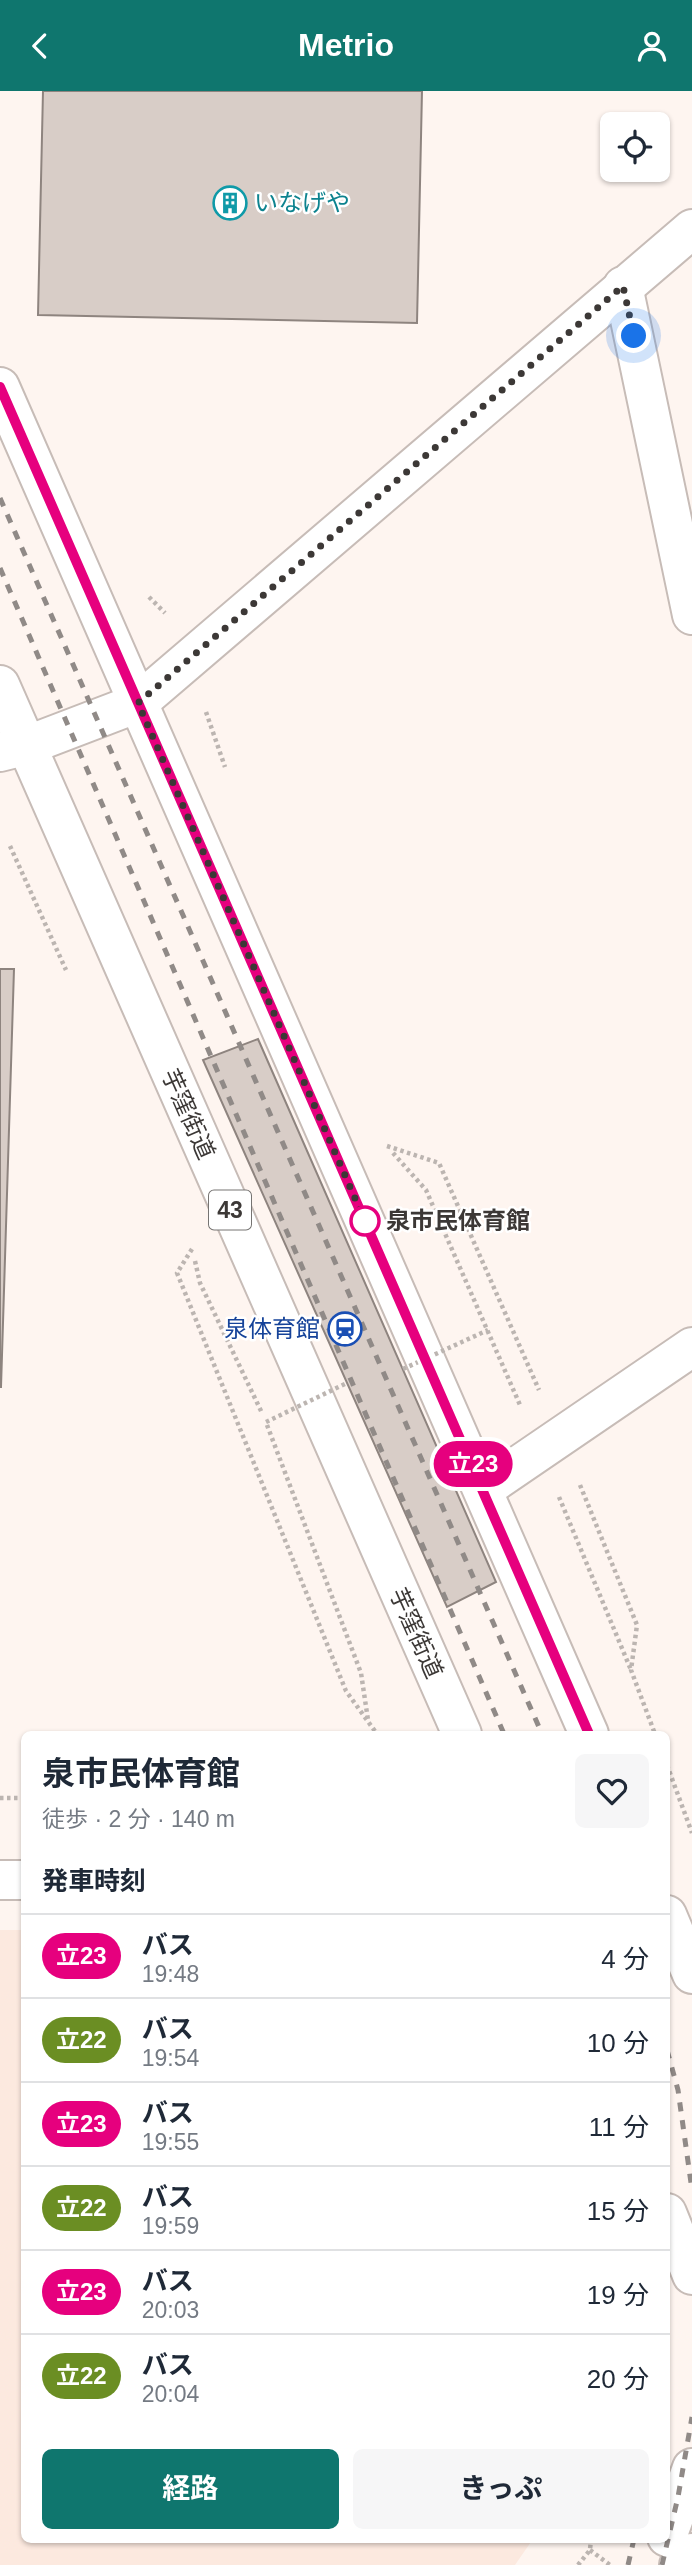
<!DOCTYPE html>
<html lang="ja">
<head>
<meta charset="utf-8">
<style>
	:root { --surface:#fff; --page:#f6f6f7; --text:#1f2937; --muted:#747a83; --line:#e0e1e3; --accent:#0f766e }
	body { margin:0; font-family:Helvetica,"Noto Sans JP",sans-serif; background:var(--page); color:var(--text); height:100vh; display:flex; flex-direction:column; font-size:26px; white-space:nowrap }
	* { box-sizing:border-box; margin:0 }
	p { font-size:23px; color:var(--muted) }
	.icon { flex:none; width:38px; height:38px; fill:none; stroke:currentColor; stroke-width:2; stroke-linecap:round; stroke-linejoin:round }
	.map { position:relative; flex:1; overflow:hidden }
	.sheet { position:absolute; left:21px; top:1640px; width:649px; height:812px; display:flex; flex-direction:column; background:var(--surface); border-radius:10px; box-shadow:0 2px 5px #0004 }
	.sheet>* { flex:none }
	.badge { padding:0 14px; border-radius:23px; font-size:24px; line-height:46px }
	.tools { position:absolute; left:600px; top:21px; display:grid; gap:14px }
	.tools a { display:grid; place-items:center; width:70px; height:70px; border-radius:10px; background:var(--surface); box-shadow:0 2px 5px #0004; font-size:35px }
	.you { position:absolute; width:35px; height:35px; margin:-18px; border:5px solid #fff; border-radius:50%; background:#1a73e8; box-shadow:0 0 0 10px #1a73e833 }
	.map>.badge { position:absolute; translate:-50% -50%; box-shadow:0 0 0 4px #fff }
	h2 { padding:0 21px; font-size:26px; line-height:63px }
	.round { display:grid; place-items:center; flex:none; width:74px; height:74px; border-radius:10px; background:var(--page) }
	.overview { display:flex; align-items:center; justify-content:space-between; height:119px; padding:0 21px }
	h1 { font-size:33px; font-weight:700; line-height:52px }
	.button { display:flex; gap:14px; margin-top:auto; padding:14px 21px }
	.button a { flex:1; height:80px; border-radius:10px; background:var(--accent); color:#fff; font-size:28px; font-weight:700; line-height:80px; text-align:center }
	.button a+a { background:var(--page); color:var(--text) }
	ul { padding:0; list-style:none }
	li { display:flex; align-items:center; gap:21px; height:84px; padding:0 21px; border-top:2px solid var(--line) }
	li div { flex:1 }
	li b { display:block; font-size:26px }
	li em { font-style:normal }
	li .badge { min-width:77px; font-weight:700; text-align:center }
	header { display:flex; justify-content:space-between; align-items:center; height:91px; padding:0 21px; background:var(--accent); color:#fff; font-size:32px; font-weight:700 }
	.map>svg:first-child { display:block }
	.built { fill:#fce9df }
	.building { fill:#d8cdc7; stroke:#8e847f; stroke-width:2 }
	.lines { fill:none; stroke-linecap:round; stroke-linejoin:round }
	.minor-casing { stroke:#c7bcb7; stroke-width:42 }
	.tertiary-casing { stroke:#c7bcb7; stroke-width:42 }
	.primary-casing { stroke:#c7bcb7; stroke-width:42 }
	.path { stroke:#bcb5b1; stroke-width:4.5; stroke-dasharray:3.5 3.5; stroke-linecap:butt }
	.minor { stroke:#fff; stroke-width:38 }
	.tertiary { stroke:#fff; stroke-width:38 }
	.primary { stroke:#fff; stroke-width:38 }
	.rail { stroke:#908a87; stroke-width:5; stroke-dasharray:9 9; stroke-linecap:butt }
	.path-bridge { stroke:#bcb5b1; stroke-width:4.5; stroke-dasharray:3.5 3.5; stroke-linecap:butt }
	.line-casing { stroke:#fff; stroke-width:16 }
	.line { stroke:#e6007e; stroke-width:10 }
	.walk { stroke:#3c3836; stroke-width:7; stroke-dasharray:0 12.6 }
	.stop-dot { fill:#fff; stroke:#e6007e; stroke-width:3.5 }
	.labels { text-anchor:middle; stroke-width:5; stroke-linejoin:round; paint-order:stroke }
	.shield { fill:#fff; stroke:#767472; stroke-width:2 }
	.shield-label { font-size:23px; font-weight:bold; fill:#3c3836 }
	.culture-label { font-size:24px; fill:#0d838f; stroke:#fff; text-anchor:start }
	.street-label { font-size:24px; fill:#3c3836; stroke:#fff }
	.stop-label { font-size:24px; font-weight:bold; fill:#3c3836; stroke:#fff; text-anchor:start }
	.transit-label { font-size:24px; fill:#164399; stroke:#fff; text-anchor:end }
</style>
</head>
<body>
<header><svg class="icon" aria-label="back" viewBox="0 0 24 24"><path d="M15 5l-7 7 7 7"/></svg>Metrio<svg class="icon" aria-label="person" viewBox="0 0 24 24"><circle cx="12" cy="8" r="4"/><path d="M4 21q1-7 8-7t8 7"/></svg></header>
<div class="map">
<svg width="692" height="2474" viewBox="0 0 692 2474">
	<rect width="100%" height="100%" fill="#fef5f0"/>
	<!-- built -->
	<path class="built" d="M0,1839H24V2448H533L515,2474H0Z"/>
	<!-- building -->
	<g class="building">
		<path d="M43,0H422L417,232L38,224Z"/>
		<path d="M0,878H14L1,1296H0Z"/>
		<path d="M258,948L496,1491L447,1516L203,969Z"/>
	</g>
	<g class="lines">
		<defs>
			<g id="minor">
				<path d="M623,195L692,524"/>
				<path d="M484,1398L692,1256"/>
				<path d="M0,1789H24"/>
			</g>
			<path id="tertiary" d="M0,661L28,654L138,612L692,138"/>
			<g id="primary">
				<path d="M0,296L589,1643"/>
				<path d="M0,594L462,1643"/>
				<path d="M667,1824L692,1883"/>
				<path d="M667,2122L692,2184"/>
				<path d="M667,2446L692,2377"/>
				<path d="M679,2474L692,2462"/>
			</g>
		</defs>
		<!-- minor casing -->
		<use href="#minor" class="minor-casing"/>
		<!-- tertiary casing -->
		<use href="#tertiary" class="tertiary-casing"/>
		<!-- primary casing -->
		<use href="#primary" class="primary-casing"/>
		<!-- path -->
		<g class="path">
			<path d="M149,506L165,522"/>
			<path d="M206,621L225,676"/>
			<path d="M10,755L66,879"/>
			<path d="M387,1055L439,1072L539,1299"/>
			<path d="M393,1062L426,1099L520,1314"/>
			<path d="M192,1158L177,1182L346,1600L377,1643"/>
			<path d="M195,1170L200,1192L262,1322"/>
			<path d="M267,1334L361,1582L368,1629"/>
			<path d="M580,1394L637,1534L631,1579L655,1643"/>
			<path d="M559,1406L631,1579"/>
			<path d="M667,1674L692,1742"/>
			<path d="M0,1707H24"/>
			<path d="M590,2459L610,2474"/>
			<path d="M578,2474L590,2459L591,2448"/>
		</g>
		<!-- minor -->
		<use href="#minor" class="minor"/>
		<!-- tertiary -->
		<use href="#tertiary" class="tertiary"/>
		<!-- primary -->
		<use href="#primary" class="primary"/>
		<!-- rail -->
		<g class="rail">
			<path d="M0,407L542,1643"/>
			<path d="M0,477L504,1643"/>
			<path d="M667,1959L678,1999L692,2099"/>
			<path d="M628,2474L634,2448"/>
			<path d="M662,2474L678,2406L692,2326"/>
		</g>
		<!-- path-bridge -->
		<g class="path-bridge">
			<path d="M403,1278L488,1239"/>
			<path d="M266,1331L347,1292"/>
		</g>
	</g>
	<g class="lines">
		<defs>
			<path id="line" d="M0,296L589,1643"/>
		</defs>
		<!-- line casing -->
		<use href="#line" class="line-casing"/>
		<!-- line -->
		<use href="#line" class="line"/>
		<!-- walk -->
		<path class="walk" d="M365,1130L138,612L623,195L634,245"/>
	</g>
	<!-- icons -->
	<defs>
		<symbol id="building-ring" viewBox="-11 -11 22 22"><circle r="9.5" fill="#fff" stroke="#0f9aa8" stroke-width="1.5"/><path d="M-4-6H4V6H1V3H-1V6H-4ZM-2.5-4.3h1.7v1.8h-1.7ZM.8-4.3h1.7v1.8H.8ZM-2.5-1h1.7V.8h-1.7ZM.8-1h1.7V.8H.8Z" fill="#0f9aa8"/></symbol>
		<symbol id="station-ring" viewBox="-11 -11 22 22"><circle r="9.5" fill="#fff" stroke="#1a4fb4" stroke-width="1.5"/><path d="M-3-6H3Q5-6 5-4V2Q5 4 3 4L4.5 6H3L1.5 4h-3L-3 6H-4.5L-3 4Q-5 4-5 2V-4Q-5-6-3-6ZM-3.5-4v3h7v-3ZM-3.5 1v1.5H-2V1ZM2 1v1.5H3.5V1Z" fill="#1a4fb4"/></symbol>
	</defs>
	<g fill-rule="evenodd">
		<use href="#building-ring" x="211" y="93" width="38" height="38"/>
		<use href="#station-ring" x="326" y="1219" width="38" height="38"/>
	</g>
	<!-- markers -->
	<circle class="stop-dot" cx="365" cy="1130" r="14"/>
	<g class="labels">
		<!-- shield labels -->
		<rect class="shield" x="209" y="1099.5" width="42" height="39" rx="5"/>
		<g class="shield-label">
			<text x="230" y="1127">43</text>
		</g>
		<!-- culture labels -->
		<g class="culture-label">
			<text x="254" y="120">いなげや</text>
		</g>
		<!-- street labels -->
		<g class="street-label">
			<text transform="translate(188 1023) rotate(66)" y="8">芋窪街道</text>
			<text transform="translate(416 1542) rotate(66)" y="8">芋窪街道</text>
		</g>
		<!-- stop labels -->
		<g class="stop-label">
			<text x="386" y="1138">泉市民体育館</text>
		</g>
		<!-- transit labels -->
		<g class="transit-label">
			<text x="320" y="1246">泉体育館</text>
		</g>
	</g>
</svg>
<div class="tools">
<a><svg class="icon" aria-label="locate" viewBox="0 0 24 24"><circle cx="12" cy="12" r="6"/><path d="M12 2v4M12 18v4M2 12h4M18 12h4"/></svg></a>
</div>
<div class="you" style="left:634px;top:245px"></div>
<b class="badge" style="left:473px;top:1373px;background:#e6007e;color:#fff">立23</b>
<section class="sheet">
<div class="overview"><div><h1>泉市民体育館</h1><p>徒歩 · 2 分 · 140 m</p></div><a class="round"><svg class="icon" aria-label="heart" viewBox="0 0 24 24"><path d="M12 20l-8-8c-3-5 5-10 8-4 3-6 11-1 8 4z"/></svg></a></div>
<h2>発車時刻</h2>
<ul>
<li><span class="badge" style="background:#e6007e;color:#fff">立23</span><div><b>バス</b><p>19:48</p></div><em>4 分</em></li>
<li><span class="badge" style="background:#6b8e23;color:#fff">立22</span><div><b>バス</b><p>19:54</p></div><em>10 分</em></li>
<li><span class="badge" style="background:#e6007e;color:#fff">立23</span><div><b>バス</b><p>19:55</p></div><em>11 分</em></li>
<li><span class="badge" style="background:#6b8e23;color:#fff">立22</span><div><b>バス</b><p>19:59</p></div><em>15 分</em></li>
<li><span class="badge" style="background:#e6007e;color:#fff">立23</span><div><b>バス</b><p>20:03</p></div><em>19 分</em></li>
<li><span class="badge" style="background:#6b8e23;color:#fff">立22</span><div><b>バス</b><p>20:04</p></div><em>20 分</em></li>
</ul>
<div class="button"><a>経路</a><a>きっぷ</a></div>
</section>
</div>
</body>
</html>
